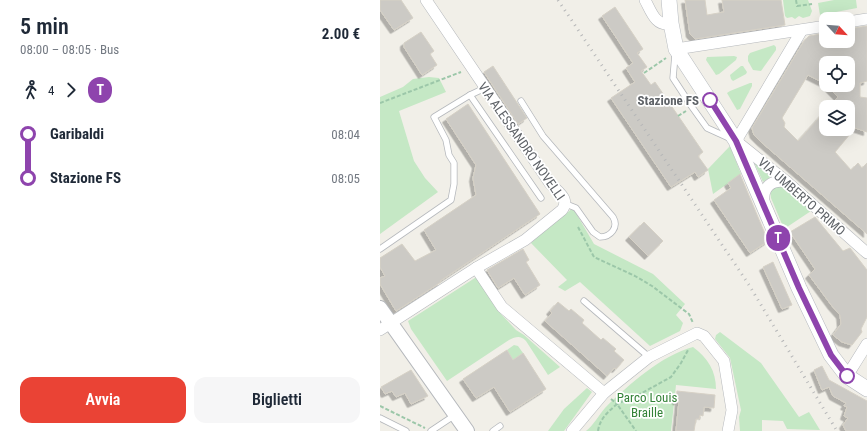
<!DOCTYPE html>
<html lang="it">
<head>
<meta charset="utf-8">
<style>
	:root { --surface:#fff; --page:#f6f6f7; --text:#1f2937; --muted:#747a83; --accent:#ea4335 }
	body { margin:0; font-family:"Roboto Condensed",sans-serif; background:var(--page); color:var(--text); height:100vh; display:flex; flex-direction:column; font-size:15px; white-space:nowrap }
	* { box-sizing:border-box; margin:0 }
	p { font-size:13px; color:var(--muted) }
	.icon { flex:none; width:22px; height:22px; fill:none; stroke:currentColor; stroke-width:2; stroke-linecap:round; stroke-linejoin:round }
	.map { position:relative; flex:1; overflow:hidden }
	.side { display:flex; flex-direction:column; background:var(--surface); width:380px }
	.side>* { flex:none }
	.badge { padding:0 8px; border-radius:13px; font-size:14px; line-height:26px }
	.needle { width:26px; rotate:116deg }
	.tools { position:absolute; left:439px; top:12px; display:grid; gap:8px }
	.tools a { display:grid; place-items:center; width:36px; height:36px; border-radius:8px; background:var(--surface); box-shadow:0 4px 16px #0002; font-size:20px }
	.map>.badge { position:absolute; translate:-50% -50%; box-shadow:0 0 0 2px #fff }
	.legs { display:flex; align-items:center; gap:6px; height:44px; padding:0 20px; font-size:13px }
	.legs p { margin-inline-start:auto }
	.overview { display:flex; align-items:center; justify-content:space-between; height:68px; padding:0 20px }
	h1 { font-size:22px; font-weight:600; line-height:30px }
	.cta { display:flex; gap:8px; margin-top:auto; padding:8px 20px }
	.cta a { flex:1; height:46px; border-radius:12px; background:var(--accent); color:#fff; font-size:16px; font-weight:600; line-height:46px; text-align:center }
	.cta a+a { background:var(--page); color:var(--text) }
	ul { padding:0 20px; list-style:none }
	li { display:flex; align-items:center; gap:14px; height:44px; font-size:15px }
	li i { display:grid; place-items:center; width:6px; height:100%; margin:0 5px; background:currentColor }
	li i::after { content:''; width:10px; height:10px; margin:-5px; border:3px solid; border-radius:50%; background:var(--surface) }
	li p { margin-inline-start:auto }
	li:first-child i { background:linear-gradient(#0000 50%,currentColor 0) }
	li:last-child i { background:linear-gradient(currentColor 50%,#0000 0) }
	main { display:flex; flex:1; min-height:0 }
	.map>svg:first-child { display:block }
	.green { fill:#c5e8c5 }
	.building { fill:#cccac5; stroke:#d6d1c6; fill-rule:evenodd; filter:url(#shadow) }
	.lines { fill:none; stroke-linecap:round; stroke-linejoin:round }
	.service-casing { stroke:#b5b8bc; stroke-width:7 }
	.minor-casing { stroke:#b5b8bc; stroke-width:12 }
	.tertiary-casing { stroke:#b5b8bc; stroke-width:16 }
	.secondary-casing { stroke:#b6babf; stroke-width:16 }
	.path { stroke:#9cc7a9; stroke-width:2; stroke-dasharray:4 2; stroke-linecap:butt }
	.service { stroke:#fff; stroke-width:5.5 }
	.minor { stroke:#fff; stroke-width:11 }
	.tertiary { stroke:#fff; stroke-width:14 }
	.secondary { stroke:#fff; stroke-width:15 }
	.rail { stroke:#b6b7b8; stroke-width:3; stroke-dasharray:1 5; stroke-linecap:butt }
	.line-1-casing { stroke:#fff; stroke-width:9 }
	.line-1 { stroke:#8e44ad; stroke-width:6 }
	.stop-1-dot { fill:#fff; stroke:#8e44ad; stroke-width:2 }
	.labels { text-anchor:middle; stroke-width:3.5; stroke-linejoin:round; paint-order:stroke }
	.stop-label { font-size:13px; font-weight:bold; fill:#5f6368; stroke:#fff; text-anchor:end }
	.street-label { font-size:13px; fill:#5f6368; stroke:#fff }
	.park-label { font-size:13px; fill:#348238; stroke:#fff }
</style>
</head>
<body>
<main>
<section class="side">
<div class="overview"><div><h1>5 min</h1><p>08:00 – 08:05 · Bus</p></div><b>2.00 €</b></div>
<div class="legs"><svg class="icon" aria-label="walk" viewBox="0 0 24 24"><circle cx="13" cy="4" r="2"/><path d="M13 8l-2 6 4 7M11 14l-3 7M7 12l3-4h3l4 4"/></svg>4<svg class="icon" aria-label="forward" viewBox="0 0 24 24"><path d="M9 5l7 7-7 7"/></svg><b class="badge" style="background:#8e44ad;color:#fff">T</b></div>
<ul>
<li><i style="color:#8e44ad"></i><b>Garibaldi</b><p>08:04</p></li>
<li><i style="color:#8e44ad"></i><b>Stazione FS</b><p>08:05</p></li>
</ul>
<div class="cta"><a>Avvia</a><a>Biglietti</a></div>
</section>
<div class="map">
<svg width="487" height="431" viewBox="0 0 487 431">
	<defs>
		<filter id="shadow"><feDropShadow dx="-3.5" dy="3.5" stdDeviation="0" flood-color="#0004"/></filter>
	</defs>
	<rect width="100%" height="100%" fill="#f1efe8"/>
	<!-- green -->
	<g class="green">
		<path d="M403,0H428L432,11L430,16L423,18L419,16L415,19L412,17L407,18L405,16Z"/>
		<path d="M454,0H476L477,8L440,15L438,3Z"/>
		<path d="M394,45L396,47V50L381,71L373,70L368,61V56L370,53Z"/>
		<path d="M354,56L357,57L356,60L339,74L336,75L326,60L327,57Z"/>
		<path d="M361,66H363L367,72L366,74L353,81L351,79L350,75Z"/>
		<path d="M49,77L59,78L66,92L19,111L34,161L45,178L58,192L0,234V97L23,87L33,79Z"/>
		<path d="M370,83H372V86L360,109L357,110L347,93L350,91Z"/>
		<path d="M350,146L361,174L333,194L328,169Z"/>
		<path d="M373,160L392,176L383,182Z"/>
		<path d="M396,186H401L405,188L431,211L404,229L391,198C390,192 391,189 396,186Z"/>
		<path d="M193,208L214,244L273,274L305,304L296,315L303,323L300,331L270,346L200,282L185,291L178,287L187,280L151,243L164,231Z"/>
		<path d="M98,276L121,314L136,330L144,335L180,367L168,375L146,341C140,335 136,337 129,340L67,381L31,329L28,321Z"/>
		<path d="M340,332L381,363L419,417L429,412L440,430L407,429L403,421L382,420V431H360L359,417L361,410L350,358L335,339L336,335Z"/>
		<path d="M134,345L138,346L143,353L133,360L127,350Z"/>
		<path d="M313,347C328,358 336,371 336,389L296,385L291,431H206C213,426 219,415 225,408C248,385 282,355 313,347Z"/>
		<path d="M207,388L212,392L184,431H168L184,409Z"/>
	</g>
	<!-- building -->
	<g class="building">
		<path d="M0,0H21L33,18L14,30L0,10Z"/>
		<path d="M305,0H325L327,15L344,12L342,0H401L405,25L315,39L310,34Z"/>
		<path d="M235,7L263,49L257,53L267,67L261,71L271,85L275,82L323,152L318,156L328,170L318,177L315,172L291,187L231,98L255,82L246,68L253,63L222,16Z"/>
		<path d="M487,26V81L480,83V97L487,98V132L475,128L455,152L471,170L478,163L482,168L487,163V234L380,141L374,135L372,128L415,56L424,41L429,36L446,33V41H468V29ZM446,63H468V85H446L458,97L449,107H468V129H446V110L418,141L404,127L405,123L402,118L428,75L446,84Z"/>
		<path d="M41,32L54,51L50,54L57,65L42,75L24,47V43Z"/>
		<path d="M113,66L147,118L138,124L104,72Z"/>
		<path d="M88,104L160,214L60,281L61,282L16,311L0,284V278L5,276L0,267V258L22,244L35,261L56,250L44,230L96,195L93,178L96,165L66,119Z"/>
		<path d="M360,174L388,241L370,253L334,200L351,188L348,183Z"/>
		<path d="M435,217L463,251L470,248L487,270V317L481,329L482,332L472,345L462,342L453,335L461,324L460,315L452,306L429,275L435,269L410,232Z"/>
		<path d="M264,222L283,241L268,256L249,237Z"/>
		<path d="M143,249L149,260L146,262L160,285L145,295L134,278L118,288L107,270Z"/>
		<path d="M393,262L412,305L402,309L383,267Z"/>
		<path d="M178,302L189,311L191,309L204,320L202,323L221,340L223,338L236,349L234,351L244,360L236,369L234,368L227,376L165,321L172,313L170,311Z"/>
		<path d="M127,350L133,360L143,353L166,389L130,412L114,387L96,398L83,379Z"/>
		<path d="M442,366L449,380L487,401V431H466L463,425L468,418L464,416L467,407L464,406L466,403L453,396L449,387L442,390L434,370Z"/>
		<path d="M31,370L48,396L31,404L25,393L16,397L12,391L5,394L1,387Z"/>
		<path d="M297,391L335,395L334,408L324,407L323,416L320,415L319,419H316L314,431H296L299,401H296Z"/>
	</g>
	<g class="lines">
		<defs>
			<g id="service">
				<path d="M295,55L293,78L312,107L327,128L349,138"/>
				<path d="M90,95L105,88"/>
				<path d="M141,101L163,136L233,217C239,227 231,237 220,237L213,232L196,208L186,204"/>
				<path d="M0,249L71,200L74,184V163L69,155L66,140L54,117L90,95L161,198"/>
				<path d="M204,301L269,357"/>
				<path d="M0,418L26,431"/>
				<path d="M51,431L75,415"/>
				<path d="M113,431L120,426"/>
			</g>
			<g id="minor">
				<path d="M265,0C271,11 276,28 291,23"/>
				<path d="M468,22L487,19"/>
				<path d="M422,30L356,141L407,182L487,253"/>
				<path d="M296,49L446,26"/>
				<path d="M384,204C382,187 391,179 407,182"/>
				<path d="M96,268L122,307L224,393"/>
				<path d="M0,330L96,268L145,240L182,210C191,198 176,191 169,182L46,0"/>
				<path d="M467,376L487,344"/>
				<path d="M192,431L224,393L269,357L317,333L324,336L344,361L352,410L348,431"/>
			</g>
			<path id="tertiary" d="M0,308L87,431"/>
			<path id="secondary" d="M289,0L291,23L296,49L356,141L419,288L451,355L467,376L487,389"/>
		</defs>
		<!-- service casing -->
		<use href="#service" class="service-casing"/>
		<!-- minor casing -->
		<use href="#minor" class="minor-casing"/>
		<!-- tertiary casing -->
		<use href="#tertiary" class="tertiary-casing"/>
		<!-- secondary casing -->
		<use href="#secondary" class="secondary-casing"/>
		<!-- path -->
		<g class="path">
			<path d="M416,0L417,6L432,4"/>
			<path d="M264,73L286,58"/>
			<path d="M0,103L81,72"/>
			<path d="M298,116L306,111"/>
			<path d="M198,227L214,257L255,276L272,286L309,314L313,323"/>
			<path d="M231,399L237,404L262,393L291,377L301,363L308,350"/>
			<path d="M0,406L45,428"/>
			<path d="M218,431C220,418 228,412 237,404L256,431"/>
		</g>
		<!-- service -->
		<use href="#service" class="service"/>
		<!-- minor -->
		<use href="#minor" class="minor"/>
		<!-- tertiary -->
		<use href="#tertiary" class="tertiary"/>
		<!-- secondary -->
		<use href="#secondary" class="secondary"/>
		<!-- rail -->
		<path class="rail" d="M178,0L369,285L457,431"/>
	</g>
	<g class="lines">
		<defs>
			<path id="line-1" d="M330,100L356,141L419,288L451,355L467,376"/>
		</defs>
		<!-- line-1 casing -->
		<use href="#line-1" class="line-1-casing"/>
		<!-- line-1 -->
		<use href="#line-1" class="line-1"/>
	</g>
	<!-- markers -->
	<g class="stop-1-dot">
		<circle cx="330" cy="100" r="7"/>
		<circle cx="467" cy="376" r="7"/>
	</g>
	<g class="labels">
		<!-- stop labels -->
		<g class="stop-label">
			<text x="319" y="105">Stazione FS</text>
		</g>
		<!-- street labels -->
		<g class="street-label">
			<text transform="translate(142 141) rotate(55)" y="5">VIA ALESSANDRO NOVELLI</text>
			<text transform="translate(422 196) rotate(41)" y="5">VIA UMBERTO PRIMO</text>
		</g>
		<!-- park labels -->
		<g class="park-label">
			<text x="267" y="402">Parco Louis<tspan x="267" dy="15">Braille</tspan></text>
		</g>
	</g>
</svg>
<div class="tools">
<a><svg class="needle" viewBox="-14 -14 28 28"><path d="M0-13l5 13h-10z" fill="#e53935"/><path d="M0 13l5-13h-10z" fill="#747a83"/></svg></a>
<a><svg class="icon" aria-label="locate" viewBox="0 0 24 24"><circle cx="12" cy="12" r="6"/><path d="M12 2v4M12 18v4M2 12h4M18 12h4"/></svg></a>
<a><svg class="icon" aria-label="layers" viewBox="0 0 24 24"><path d="M12 4l9 5-9 5-9-5zM3 14l9 5 9-5"/></svg></a>
</div>
<b class="badge" style="left:398px;top:238px;background:#8e44ad;color:#fff">T</b>
</div>
</main>
</body>
</html>
